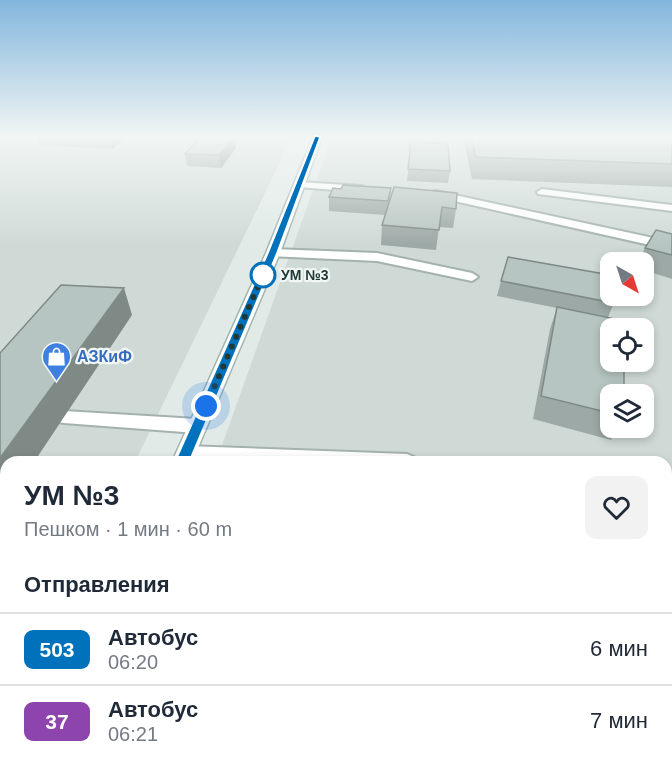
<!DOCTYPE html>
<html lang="ru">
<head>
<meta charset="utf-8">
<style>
	:root { --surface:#fff; --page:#f2f2f3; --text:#1f2937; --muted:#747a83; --line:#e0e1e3 }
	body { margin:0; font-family:Arial,sans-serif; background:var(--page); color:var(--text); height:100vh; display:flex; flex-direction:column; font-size:22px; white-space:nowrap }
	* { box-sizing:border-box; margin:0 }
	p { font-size:20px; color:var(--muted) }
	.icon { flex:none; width:33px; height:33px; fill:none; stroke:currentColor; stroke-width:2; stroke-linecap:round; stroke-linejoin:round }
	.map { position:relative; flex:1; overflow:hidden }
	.drawer { position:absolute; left:0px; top:456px; width:672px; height:312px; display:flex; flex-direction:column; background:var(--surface); border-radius:18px 18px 0 0; box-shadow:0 3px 9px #0003 }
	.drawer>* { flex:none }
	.badge { padding:0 12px; border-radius:9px; font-size:21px; line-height:39px }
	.needle { width:39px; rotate:141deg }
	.buttons { position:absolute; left:600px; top:252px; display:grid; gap:12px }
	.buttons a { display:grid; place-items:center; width:54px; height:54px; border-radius:12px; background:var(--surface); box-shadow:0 3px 9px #0003; font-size:30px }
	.you { position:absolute; width:30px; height:30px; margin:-15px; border:4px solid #fff; border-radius:50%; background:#1a73e8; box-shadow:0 0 0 9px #1a73e833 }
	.map>.badge { position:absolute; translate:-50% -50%; box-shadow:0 0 0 3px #fff }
	h2 { padding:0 24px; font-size:22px; line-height:54px }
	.round { display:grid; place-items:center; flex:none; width:63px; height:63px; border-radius:12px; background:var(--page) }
	.headline { display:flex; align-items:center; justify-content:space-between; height:102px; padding:0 24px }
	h1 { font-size:28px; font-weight:600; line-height:45px }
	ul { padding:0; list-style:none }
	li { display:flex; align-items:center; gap:18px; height:72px; padding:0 24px; border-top:2px solid var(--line) }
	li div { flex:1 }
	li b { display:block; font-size:22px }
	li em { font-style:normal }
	li .badge { min-width:66px; font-weight:700; text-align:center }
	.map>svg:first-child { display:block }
	.built { fill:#cfdad6; fill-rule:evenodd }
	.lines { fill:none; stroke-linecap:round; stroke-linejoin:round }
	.lane-casing { stroke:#a4b2af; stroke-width:4 }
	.street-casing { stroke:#a4b2af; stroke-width:3 }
	.secondary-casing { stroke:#a0b5b0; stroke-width:3 }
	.lane { fill:#fff; fill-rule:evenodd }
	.street { fill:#fff; fill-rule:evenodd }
	.secondary { fill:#fff; fill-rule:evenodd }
	.wall { fill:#9da9a6 }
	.shaded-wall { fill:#7f8a87 }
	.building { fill:#b6c5c1; stroke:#7f8a87; stroke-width:1.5 }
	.line { fill:#0072bc; stroke:#fff; stroke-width:1.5 }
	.walk { stroke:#223a37; stroke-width:6; stroke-dasharray:0 10.8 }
	.stop-dot { fill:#fff; stroke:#0072bc; stroke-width:3 }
	.labels { text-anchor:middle; stroke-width:4.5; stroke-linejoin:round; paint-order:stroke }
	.far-stop-label { font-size:14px; font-weight:bold; fill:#223a37; stroke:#f1f7f5; text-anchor:start }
	.shop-label { font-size:16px; font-weight:bold; fill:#366cbe; stroke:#f1f7f5; text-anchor:start }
</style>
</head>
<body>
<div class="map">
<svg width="672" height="768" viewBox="0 0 672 768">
	<rect width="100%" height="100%" fill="#e1eae7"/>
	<!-- built -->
	<g class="built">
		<path d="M0,137H292L135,462H6V712L0,710Z"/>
		<path d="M332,137H672V768H105L107,762H666V462H216ZM610,262H644V296H610ZM610,328H644V362H610ZM610,394H644V428H610Z"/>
	</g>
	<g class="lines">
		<defs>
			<g id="lane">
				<path d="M300,182L362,186L367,189L362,192L297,187L295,185Z"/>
				<path d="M542,189L672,205V211L538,194L537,192Z"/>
				<path d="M436,191L672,242V250L432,196V192Z"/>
				<path d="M273,249L377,253L472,273L478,277L472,281L377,261L269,256V250Z"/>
				<path d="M64,411L197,419L203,421L206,426L203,431L197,433L64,423L58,422L55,417L58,412Z"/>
				<path d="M186,446L407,454L414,457L417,462L186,460L179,458L177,453L179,448Z"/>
				<path d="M666,539L672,541V562L666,560Z"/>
				<path d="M6,578V600L0,601V579Z"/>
				<path d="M261,762H291L289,768H259Z"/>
			</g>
			<rect id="street" x="0" y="637" width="6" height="28"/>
			<g id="secondary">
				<path d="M313,137H322L280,253L192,462H172L266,253Z"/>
				<path d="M43,762H75L73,768H41Z"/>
			</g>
		</defs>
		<!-- lane casing -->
		<use href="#lane" class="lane-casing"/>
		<!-- street casing -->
		<use href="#street" class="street-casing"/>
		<!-- secondary casing -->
		<use href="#secondary" class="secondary-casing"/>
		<!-- lane -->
		<use href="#lane" class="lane"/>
		<!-- street -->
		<use href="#street" class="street"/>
		<!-- secondary -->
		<use href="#secondary" class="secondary"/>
	</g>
	<!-- wall -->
	<g class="wall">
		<path d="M36,137H126L112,149L39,145Z"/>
		<path d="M408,137L448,139V144L450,171L448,183L407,181L410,150H408Z"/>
		<path d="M463,137H672V187L472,179Z"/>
		<path d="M236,148L221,168L187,166L185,154Z"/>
		<path d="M391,188L390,198L456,209L453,228L439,227L436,250L381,245L382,225L385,215L329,211V197L341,189Z"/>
		<path d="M672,234V279L644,270V262H638L645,248Z"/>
		<path d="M501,281L614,303L608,317L610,394V428H618L611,440L533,419L550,329L557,308L497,296Z"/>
	</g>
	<!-- shaded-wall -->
	<g class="shaded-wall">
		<path d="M109,137H126L112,149Z"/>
		<path d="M234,137H235L236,148L221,168L219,155Z"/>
		<path d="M124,288L132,315L34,462H6V505L0,514V458Z"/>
	</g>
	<!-- building -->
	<g class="building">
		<path d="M200,137H234L219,155L185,154Z"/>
		<path d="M409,137H448V139L409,138Z"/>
		<path d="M471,137H672V164L476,157Z"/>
		<path d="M411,142L448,144L450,171L408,169Z"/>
		<path d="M343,185L391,188L388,201L329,197L333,188L341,189Z"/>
		<path d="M394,187L457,193L456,209L442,207L439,230L382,225Z"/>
		<path d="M656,230L672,234V255L645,248Z"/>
		<path d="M508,257L610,275V296H614V303L501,281Z"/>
		<path d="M61,285L124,288L0,458V353Z"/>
		<path d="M557,307L625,321V328H610V362H624V394H610V413L541,396Z"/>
		<path d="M381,762H508L530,768H380Z"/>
	</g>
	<!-- sky -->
	<linearGradient id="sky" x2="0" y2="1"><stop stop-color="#83b6dd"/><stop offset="0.56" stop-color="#f2f6f4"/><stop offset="1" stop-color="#f2f6f4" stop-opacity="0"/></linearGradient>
	<rect width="672" height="245" fill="url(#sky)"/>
	<!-- line -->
	<path class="line" d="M315,136L320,137L277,253L189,462L182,467L177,466L175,462L268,253Z"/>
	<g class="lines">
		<!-- walk -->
		<path class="walk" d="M206,406L266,268L263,275"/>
	</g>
	<!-- icons -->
	<defs>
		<symbol id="shop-pin" viewBox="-11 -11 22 30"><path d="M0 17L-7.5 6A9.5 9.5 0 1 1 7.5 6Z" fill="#3f7fe0" stroke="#f1f7f5"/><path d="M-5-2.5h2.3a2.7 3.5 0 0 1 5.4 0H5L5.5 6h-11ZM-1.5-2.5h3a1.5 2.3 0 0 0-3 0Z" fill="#fff"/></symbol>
	</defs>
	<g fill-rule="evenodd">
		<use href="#shop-pin" x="40" y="340" width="33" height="45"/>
	</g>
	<!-- markers -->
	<circle class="stop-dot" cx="263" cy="275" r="12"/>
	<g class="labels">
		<!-- far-stop labels -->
		<g class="far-stop-label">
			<text x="281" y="280">УМ №3</text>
		</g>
		<!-- shop labels -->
		<g class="shop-label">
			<text x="77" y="362">АЗКиФ</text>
		</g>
	</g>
</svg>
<div class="buttons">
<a><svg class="needle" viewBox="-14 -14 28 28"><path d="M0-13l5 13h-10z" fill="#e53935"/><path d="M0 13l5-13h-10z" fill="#747a83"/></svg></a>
<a><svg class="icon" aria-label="locate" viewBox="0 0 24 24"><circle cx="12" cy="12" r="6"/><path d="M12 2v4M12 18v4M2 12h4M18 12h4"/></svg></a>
<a><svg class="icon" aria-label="layers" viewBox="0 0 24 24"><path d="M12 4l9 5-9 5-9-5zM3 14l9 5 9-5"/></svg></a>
</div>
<div class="you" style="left:206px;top:406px"></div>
<section class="drawer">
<div class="headline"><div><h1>УМ №3</h1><p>Пешком · 1 мин · 60 m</p></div><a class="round"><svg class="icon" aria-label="heart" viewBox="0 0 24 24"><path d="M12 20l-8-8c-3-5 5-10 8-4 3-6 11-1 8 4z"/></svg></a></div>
<h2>Отправления</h2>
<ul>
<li><span class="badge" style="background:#0072bc;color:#fff">503</span><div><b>Автобус</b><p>06:20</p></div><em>6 мин</em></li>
<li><span class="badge" style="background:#8e44ad;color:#fff">37</span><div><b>Автобус</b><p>06:21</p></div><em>7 мин</em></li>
</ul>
</section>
</div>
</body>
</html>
